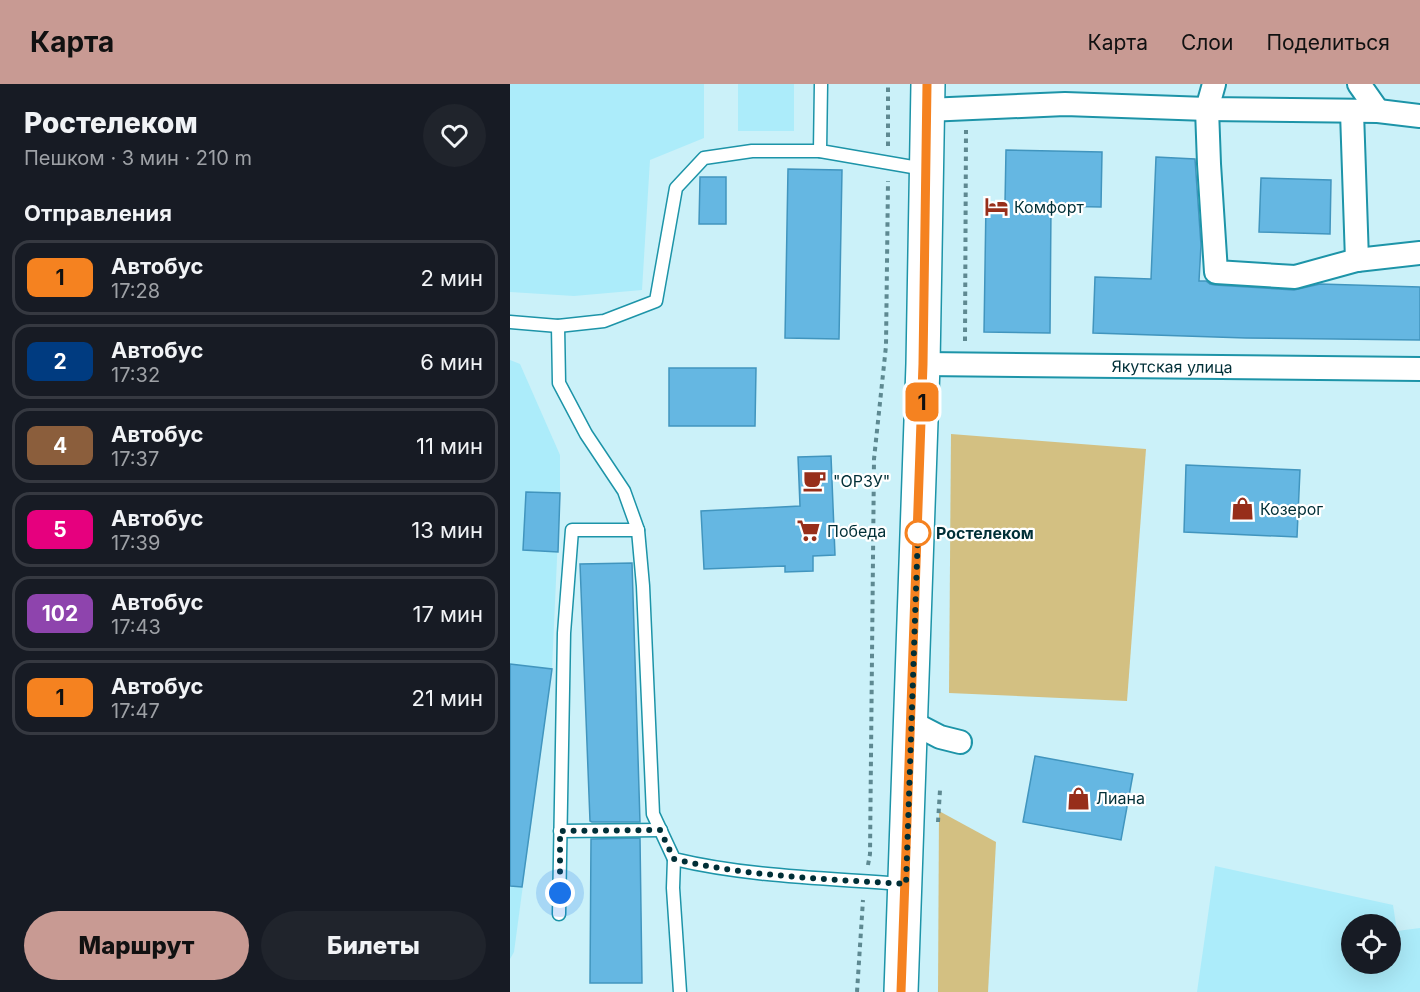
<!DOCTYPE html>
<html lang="ru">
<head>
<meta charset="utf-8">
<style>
	:root { --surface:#171b24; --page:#20242c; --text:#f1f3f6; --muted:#9ea1a6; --line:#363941; --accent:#c89a93 }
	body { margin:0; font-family:Inter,sans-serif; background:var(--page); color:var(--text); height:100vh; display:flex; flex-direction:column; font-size:22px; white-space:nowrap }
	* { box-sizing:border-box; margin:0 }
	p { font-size:20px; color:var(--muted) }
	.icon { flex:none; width:33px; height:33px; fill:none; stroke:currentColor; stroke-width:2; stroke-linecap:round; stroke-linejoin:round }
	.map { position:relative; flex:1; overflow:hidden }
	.panel { display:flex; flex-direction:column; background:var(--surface); width:510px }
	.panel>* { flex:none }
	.badge { padding:0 12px; border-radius:9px; font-size:21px; line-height:39px }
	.tools { position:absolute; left:831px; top:830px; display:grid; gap:12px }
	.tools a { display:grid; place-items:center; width:60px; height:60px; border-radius:50%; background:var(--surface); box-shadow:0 6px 24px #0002; font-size:30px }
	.you { position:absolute; width:30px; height:30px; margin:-15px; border:4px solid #fff; border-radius:50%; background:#1a73e8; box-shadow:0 0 0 9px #1a73e833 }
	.map>.badge { position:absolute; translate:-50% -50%; box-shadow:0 0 0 3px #fff }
	h2 { padding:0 24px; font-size:22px; line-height:54px }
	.round { display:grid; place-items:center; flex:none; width:63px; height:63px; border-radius:32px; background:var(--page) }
	.overview { display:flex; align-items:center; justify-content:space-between; height:102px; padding:0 24px }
	h1 { font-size:28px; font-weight:800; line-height:45px }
	.cta { display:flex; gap:12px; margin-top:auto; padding:12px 24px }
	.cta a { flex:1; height:69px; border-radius:36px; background:var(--accent); color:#111; font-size:24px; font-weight:800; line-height:69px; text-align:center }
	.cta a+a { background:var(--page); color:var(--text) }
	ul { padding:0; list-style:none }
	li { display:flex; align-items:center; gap:18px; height:75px; margin:0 12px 9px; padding:0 12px; border:3px solid var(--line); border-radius:18px }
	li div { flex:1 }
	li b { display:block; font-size:22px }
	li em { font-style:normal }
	li .badge { min-width:66px; font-weight:700; text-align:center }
	header { display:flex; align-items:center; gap:36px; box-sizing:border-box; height:84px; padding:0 30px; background:var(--accent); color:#111 }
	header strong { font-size:28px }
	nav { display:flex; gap:33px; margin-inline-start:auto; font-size:21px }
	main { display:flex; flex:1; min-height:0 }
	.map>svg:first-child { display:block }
	.built { fill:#acecfa; fill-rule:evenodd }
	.green { fill:#d3c082 }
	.building { fill:#65b7e2; stroke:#4195be; stroke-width:1.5 }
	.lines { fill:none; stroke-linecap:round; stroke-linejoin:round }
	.lane-casing { stroke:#1d94a8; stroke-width:15 }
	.street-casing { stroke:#1d94a8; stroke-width:26 }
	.secondary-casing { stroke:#1d94a8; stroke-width:36 }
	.path { stroke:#5e8991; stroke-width:4; stroke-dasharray:4.5 4.5; stroke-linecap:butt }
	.lane { stroke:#fff; stroke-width:12 }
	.street { stroke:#fff; stroke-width:22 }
	.secondary { stroke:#fff; stroke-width:33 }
	.line-casing { stroke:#fff; stroke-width:14 }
	.line { stroke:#f58220; stroke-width:9 }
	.walk { stroke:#002f37; stroke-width:6; stroke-dasharray:0 10.8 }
	.stop-dot { fill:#fff; stroke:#f58220; stroke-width:3 }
	.labels { text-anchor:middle; stroke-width:4.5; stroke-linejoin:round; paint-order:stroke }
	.poi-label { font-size:16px; fill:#002f37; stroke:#fff; text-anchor:start }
	.street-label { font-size:16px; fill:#002f37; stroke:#fff }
	.stop-label { font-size:16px; font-weight:bold; fill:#002f37; stroke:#fff; text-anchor:start }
</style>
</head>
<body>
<header>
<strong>Карта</strong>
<nav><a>Карта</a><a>Слои</a><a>Поделиться</a></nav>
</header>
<main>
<section class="panel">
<div class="overview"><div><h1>Ростелеком</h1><p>Пешком · 3 мин · 210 m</p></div><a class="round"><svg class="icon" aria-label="heart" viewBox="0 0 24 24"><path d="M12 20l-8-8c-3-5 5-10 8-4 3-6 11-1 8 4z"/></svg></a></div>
<h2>Отправления</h2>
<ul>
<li><span class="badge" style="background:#f58220;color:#111">1</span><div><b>Автобус</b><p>17:28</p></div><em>2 мин</em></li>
<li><span class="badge" style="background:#003b80;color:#fff">2</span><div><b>Автобус</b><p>17:32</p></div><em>6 мин</em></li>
<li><span class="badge" style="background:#8b5e3c;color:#fff">4</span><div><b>Автобус</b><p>17:37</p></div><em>11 мин</em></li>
<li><span class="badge" style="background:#e6007e;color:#fff">5</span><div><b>Автобус</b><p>17:39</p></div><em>13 мин</em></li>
<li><span class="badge" style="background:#8e44ad;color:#fff">102</span><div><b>Автобус</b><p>17:43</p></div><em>17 мин</em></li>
<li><span class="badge" style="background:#f58220;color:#111">1</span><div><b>Автобус</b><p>17:47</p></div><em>21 мин</em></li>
</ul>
<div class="cta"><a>Маршрут</a><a>Билеты</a></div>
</section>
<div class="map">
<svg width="910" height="908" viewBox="0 0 910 908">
	<rect width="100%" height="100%" fill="#cbf1f9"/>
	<!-- built -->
	<g class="built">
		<path d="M0,0H194V54L140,76L132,206L64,212L0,208Z"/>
		<rect x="228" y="0" width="56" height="47"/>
		<path d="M0,276L10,280L50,371V409L42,585L4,868L0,875Z"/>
		<path d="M705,782L883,821L887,847L910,844V908H687ZM842,840H880V879H842Z"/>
	</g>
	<!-- green -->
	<g class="green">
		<path d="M441,350L636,365L617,617L439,609Z"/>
		<path d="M429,727L486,758L478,908H428Z"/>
	</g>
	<!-- building -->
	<g class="building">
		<path d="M496,66L592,68L591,123L541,122L540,249L474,248L476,119H495Z"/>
		<path d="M646,73L685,75L691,161L689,197H696L700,200L705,201L784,206L810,200L910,203V256L736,254L583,249L585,193L641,195Z"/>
		<path d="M278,85L332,86L329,255L275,254Z"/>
		<path d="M190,93H216V140H189Z"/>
		<path d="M751,94L821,96L820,150L749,148Z"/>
		<path d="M159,284H246L245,342H159Z"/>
		<path d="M321,372L325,471L303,472V487L275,488V482L194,485L191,427L290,422L288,373Z"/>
		<path d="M676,381L790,386L787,453L674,448Z"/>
		<path d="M16,408L50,409L48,468L13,466Z"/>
		<path d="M122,479L130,738H82L80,737L70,480Z"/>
		<path d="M0,580L42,585L12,803L0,802Z"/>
		<path d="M525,672L623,690L611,756L513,738Z"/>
		<path d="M130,754L132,899H80L81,755Z"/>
	</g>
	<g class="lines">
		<defs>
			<g id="lane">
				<path d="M311,0L310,67L414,85"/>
				<path d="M0,238L48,242L94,237L146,217L166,104L194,74L242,67H310"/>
				<path d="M48,242L49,299L76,350L114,407L128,446L133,502L143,730L164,775C239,793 317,794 394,800"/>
				<path d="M50,747L151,746"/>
				<path d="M164,775L163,804L170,908"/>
				<path d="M49,830L54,549L62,446H128"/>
			</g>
			<g id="street">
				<path d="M704,0L697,25L699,80L706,188L785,193L847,176L910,169"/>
				<path d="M849,0L868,27"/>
				<path d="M417,26L555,20L697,25L868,27L910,32"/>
				<path d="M842,28L847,176"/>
				<path id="s1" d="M413,280L910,285"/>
				<path d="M401,638L430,653L450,658"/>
			</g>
			<path id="secondary" d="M391,908L413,280L418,0"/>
		</defs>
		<!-- lane casing -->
		<use href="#lane" class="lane-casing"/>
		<!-- street casing -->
		<use href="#street" class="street-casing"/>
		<!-- secondary casing -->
		<use href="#secondary" class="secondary-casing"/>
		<!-- path -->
		<g class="path">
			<path d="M378,62V0"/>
			<path d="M455,257L456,46"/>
			<path d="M428,738L430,706"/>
			<path d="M358,781L360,770L364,375L376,262L378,97"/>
			<path d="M347,908L353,816"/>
		</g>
		<!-- lane -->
		<use href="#lane" class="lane"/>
		<!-- street -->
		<use href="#street" class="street"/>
		<!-- secondary -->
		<use href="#secondary" class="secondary"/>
	</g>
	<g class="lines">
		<defs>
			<path id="line" d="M391,908L413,280L417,0"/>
		</defs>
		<!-- line casing -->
		<use href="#line" class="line-casing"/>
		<!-- line -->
		<use href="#line" class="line"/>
		<!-- walk -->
		<path class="walk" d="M50,809V747L150,746L164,775C240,793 318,795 396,800L408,447V449"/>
	</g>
	<!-- icons -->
	<defs>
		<symbol id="hotel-bare" viewBox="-9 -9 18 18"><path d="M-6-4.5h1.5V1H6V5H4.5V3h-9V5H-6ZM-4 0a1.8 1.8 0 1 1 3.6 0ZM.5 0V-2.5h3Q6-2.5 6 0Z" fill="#972e1a" stroke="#fff" stroke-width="2.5" paint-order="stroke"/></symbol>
		<symbol id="cafe-bare" viewBox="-9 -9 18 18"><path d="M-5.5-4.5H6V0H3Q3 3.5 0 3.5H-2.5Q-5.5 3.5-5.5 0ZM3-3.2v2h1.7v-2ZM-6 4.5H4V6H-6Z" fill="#972e1a" stroke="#fff" stroke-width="2.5" paint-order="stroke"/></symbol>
		<symbol id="shop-bare" viewBox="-9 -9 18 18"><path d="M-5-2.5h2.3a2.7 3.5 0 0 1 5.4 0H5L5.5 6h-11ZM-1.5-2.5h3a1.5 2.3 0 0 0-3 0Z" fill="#972e1a" stroke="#fff" stroke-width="2.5" paint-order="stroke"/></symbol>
		<symbol id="supermarket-bare" viewBox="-9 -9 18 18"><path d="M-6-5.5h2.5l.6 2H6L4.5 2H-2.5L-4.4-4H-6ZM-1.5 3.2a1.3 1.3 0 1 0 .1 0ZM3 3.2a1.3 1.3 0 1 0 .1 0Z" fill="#972e1a" stroke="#fff" stroke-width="2.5" paint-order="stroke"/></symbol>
	</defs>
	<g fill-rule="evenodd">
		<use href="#hotel-bare" x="470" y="106" width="33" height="33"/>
		<use href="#cafe-bare" x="288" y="380" width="33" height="33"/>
		<use href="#shop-bare" x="716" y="408" width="33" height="33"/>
		<use href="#supermarket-bare" x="282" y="430" width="33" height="33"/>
		<use href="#shop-bare" x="552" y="698" width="33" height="33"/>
	</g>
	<!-- markers -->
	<circle class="stop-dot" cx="408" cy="449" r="12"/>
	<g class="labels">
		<!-- poi labels -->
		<g class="poi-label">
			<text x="504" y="129">Комфорт</text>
			<text x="323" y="403">"ОРЗУ"</text>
			<text x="750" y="431">Козерог</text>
			<text x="317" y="453">Победа</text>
			<text x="586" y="720">Лиана</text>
		</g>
		<!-- street labels -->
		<g class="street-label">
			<text dy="6" stroke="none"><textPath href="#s1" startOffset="249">Якутская улица</textPath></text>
		</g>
		<!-- stop labels -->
		<g class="stop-label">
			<text x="426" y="455">Ростелеком</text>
		</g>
	</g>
</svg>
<div class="tools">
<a><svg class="icon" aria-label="locate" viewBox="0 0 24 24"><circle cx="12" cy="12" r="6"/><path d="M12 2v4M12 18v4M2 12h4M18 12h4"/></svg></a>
</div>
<div class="you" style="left:50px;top:809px"></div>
<b class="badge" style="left:412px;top:318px;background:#f58220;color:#111">1</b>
</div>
</main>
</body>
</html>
